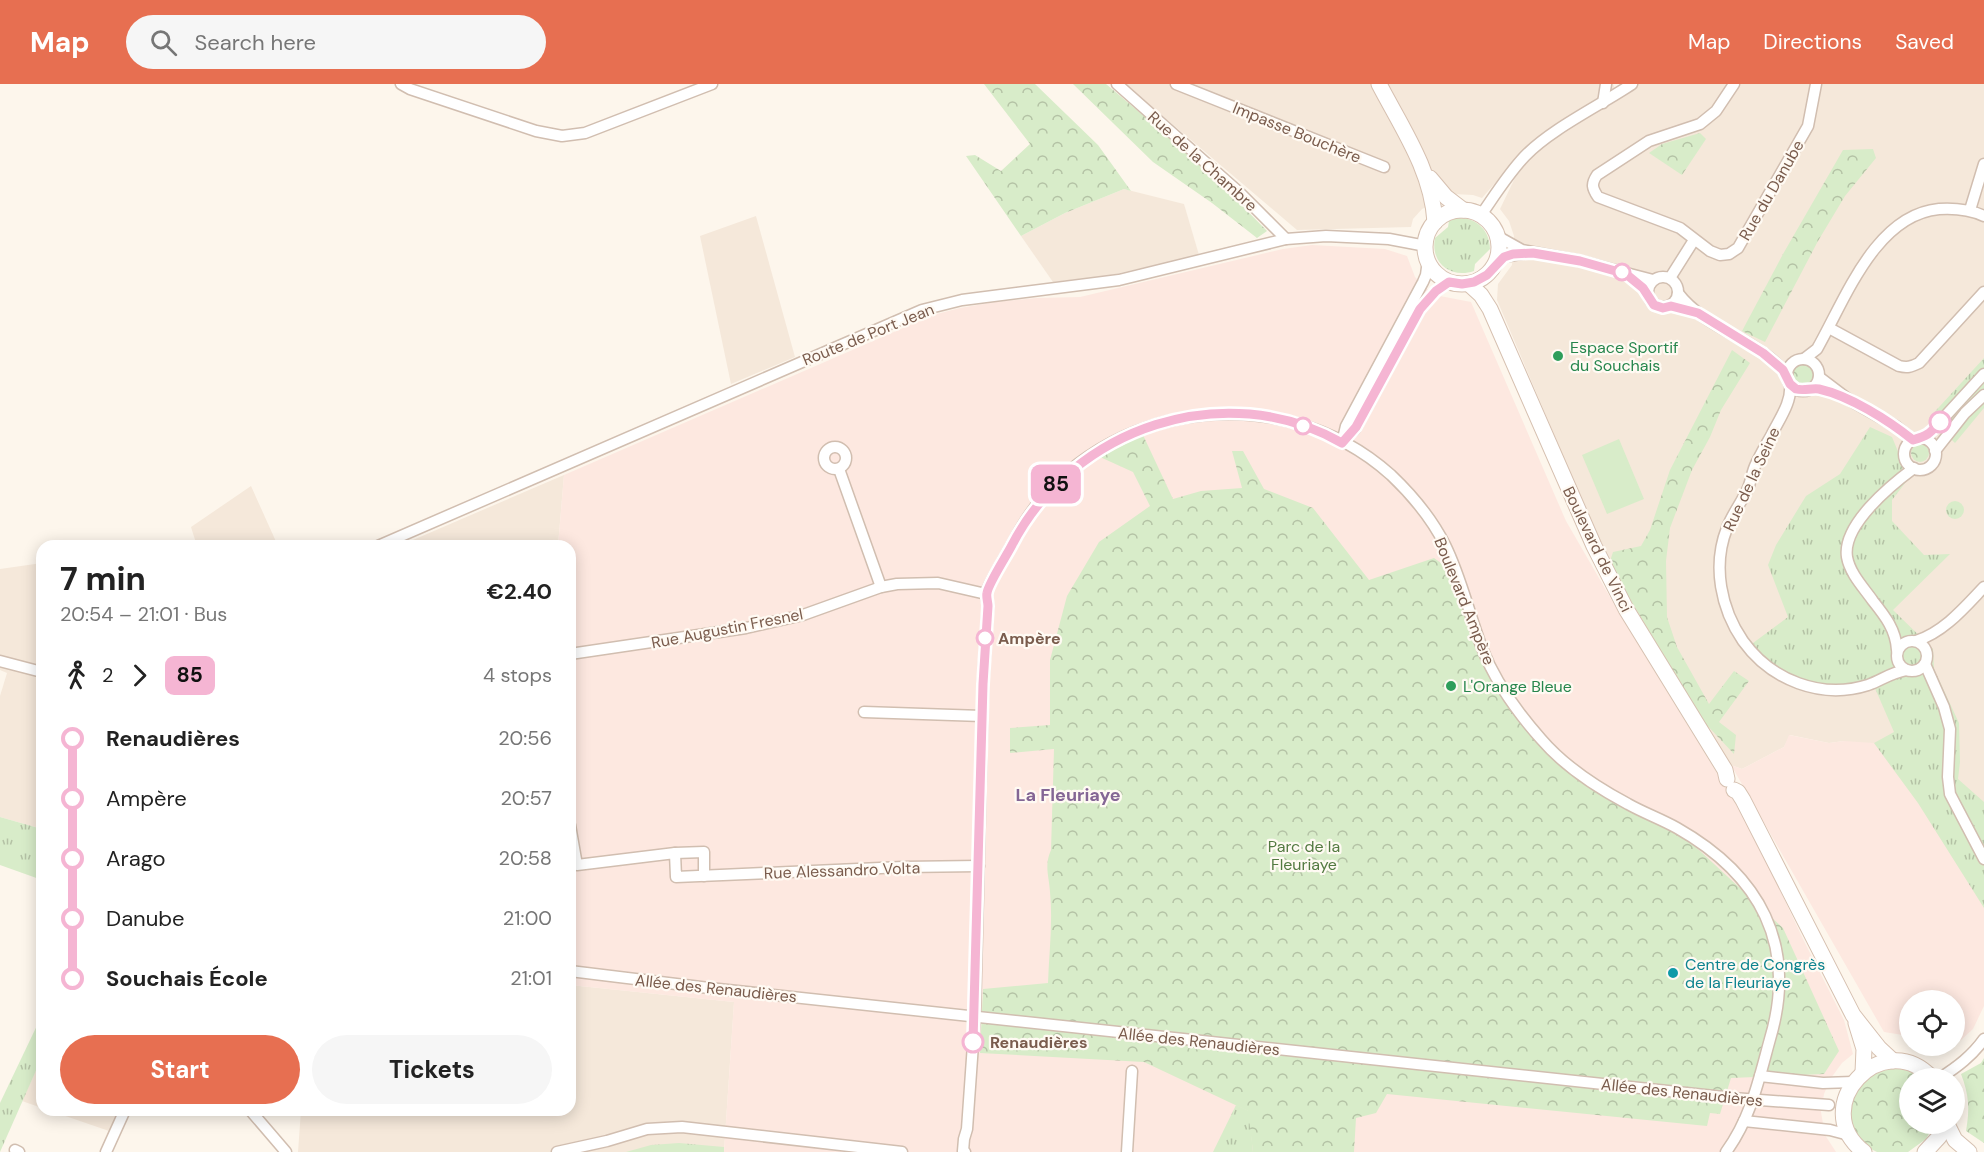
<!DOCTYPE html>
<html lang="en">
<head>
<meta charset="utf-8">
<style>
	:root { --surface:#fff; --page:#f6f6f6; --text:#222; --muted:#767676; --accent:#e76f51 }
	body { margin:0; font-family:"DM Sans",sans-serif; background:var(--page); color:var(--text); height:100vh; display:flex; flex-direction:column; font-size:22px; white-space:nowrap }
	* { box-sizing:border-box; margin:0 }
	p { font-size:20px; color:var(--muted) }
	.icon { flex:none; width:33px; height:33px; fill:none; stroke:currentColor; stroke-width:2; stroke-linecap:round; stroke-linejoin:round }
	.map { position:relative; flex:1; overflow:hidden }
	.details { position:absolute; left:36px; top:456px; width:540px; height:576px; display:flex; flex-direction:column; background:var(--surface); border-radius:18px; box-shadow:0 3px 15px #0003 }
	.details>* { flex:none }
	.badge { padding:0 12px; border-radius:9px; font-size:21px; line-height:39px }
	.fabs { position:absolute; left:1899px; top:906px; display:grid; gap:12px }
	.fabs a { display:grid; place-items:center; width:66px; height:66px; border-radius:50%; background:var(--surface); box-shadow:0 3px 15px #0003; font-size:30px }
	.map>.badge { position:absolute; translate:-50% -50%; box-shadow:0 0 0 3px #fff }
	.legs { display:flex; align-items:center; gap:9px; height:66px; padding:0 24px; font-size:20px }
	.legs p { margin-inline-start:auto }
	.overview { display:flex; align-items:center; justify-content:space-between; height:102px; padding:0 24px }
	h1 { font-size:33px; font-weight:700; line-height:45px }
	.action { display:flex; gap:12px; margin-top:auto; padding:12px 24px }
	.action a { flex:1; height:69px; border-radius:36px; background:var(--accent); color:#fff; font-size:24px; font-weight:700; line-height:69px; text-align:center }
	.action a+a { background:var(--page); color:var(--text) }
	ul { padding:0 24px; list-style:none }
	li { display:flex; align-items:center; gap:21px; height:60px; font-size:22px }
	li i { display:grid; place-items:center; width:9px; height:100%; margin:0 8px; background:currentColor }
	li i::after { content:''; width:15px; height:15px; margin:-8px; border:4px solid; border-radius:50%; background:var(--surface) }
	li p { margin-inline-start:auto }
	li:first-child i { background:linear-gradient(#0000 50%,currentColor 0) }
	li:last-child i { background:linear-gradient(currentColor 50%,#0000 0) }
	header { display:flex; align-items:center; gap:36px; box-sizing:border-box; height:84px; padding:0 30px; background:var(--accent); color:#fff }
	header strong { font-size:28px }
	nav { display:flex; gap:33px; margin-inline-start:auto; font-size:21px }
	.search { width:420px; height:54px; background:var(--page); display:flex; align-items:center; gap:15px; box-sizing:border-box; padding:0 21px; border-radius:33px; color:var(--muted); font-size:22px }
	.map>svg:first-child { display:block }
	.residential { fill:#f5e8da }
	.commercial { fill:#fde8e0 }
	.grass { fill:url(#grass-tufts) }
	.forest { fill:url(#forest-crowns) }
	.pitch { fill:#d8ecc9 }
	.lines { fill:none; stroke-linecap:round; stroke-linejoin:round }
	.street-casing { stroke:#d1beb0; stroke-width:13 }
	.secondary-casing { stroke:#d6c0b0; stroke-width:17 }
	.street { stroke:#fff; stroke-width:10 }
	.secondary { stroke:#fff; stroke-width:15 }
	.line-1-casing { stroke:#fff; stroke-width:14 }
	.line-1 { stroke:#f5b5d3; stroke-width:9 }
	.stop-1-dot { fill:#fff; stroke:#f5b5d3; stroke-width:3 }
	.leisure-dot { fill:#2e9e5b; stroke:#fffaf3; stroke-width:2 }
	.culture-dot { fill:#0f9aa8; stroke:#fffaf3; stroke-width:2 }
	.labels { text-anchor:middle; stroke-width:4.5; stroke-linejoin:round; paint-order:stroke }
	.street-label { font-size:16px; fill:#7a5c4d; stroke:#fffaf3 }
	.leisure-label { font-size:16px; fill:#27864d; stroke:#fffaf3; text-anchor:start }
	.stop-label { font-size:16px; font-weight:bold; fill:#7a5c4d; stroke:#fffaf3; text-anchor:start }
	.park-label { font-size:16px; fill:#537a41; stroke:#fffaf3 }
	.culture-label { font-size:16px; fill:#0d838f; stroke:#fffaf3; text-anchor:start }
	.neighbourhood-label { font-size:18px; font-weight:bold; fill:#846695; stroke:#fffaf3 }
</style>
</head>
<body>
<header>
<strong>Map</strong>
<div class="search"><svg class="icon" aria-label="search" viewBox="0 0 24 24"><circle cx="10" cy="10" r="6"/><path d="M15 15l6 6"/></svg>Search here</div>
<nav><a>Map</a><a>Directions</a><a>Saved</a></nav>
</header>
<div class="map">
<svg width="1984" height="1068" viewBox="0 0 1984 1068">
	<defs>
		<pattern id="grass-tufts" width="24" height="20" patternUnits="userSpaceOnUse" patternTransform="scale(1.5)"><rect width="24" height="20" fill="#d8ecc9"/><path d="M3 7l-1-3M5 7V3M7 7l1-3M15 17l-1-3M17 17v-4M19 17l1-3" fill="none" stroke="#b4c2a5"/></pattern>
		<pattern id="forest-crowns" width="20" height="18" patternUnits="userSpaceOnUse" patternTransform="scale(1.5)"><rect width="20" height="18" fill="#d8ecc9"/><path d="M2 6a3 3 0 1 1 6 0M12 15a3 3 0 1 1 6 0" fill="none" stroke="#b4c2a5"/></pattern>
	</defs>
	<rect width="100%" height="100%" fill="#fdf6ec"/>
	<!-- residential -->
	<g class="residential">
		<path d="M1125,0H1613L1617,10L1632,0H1984V823L1844,657L1829,659L1790,651L1784,663L1742,685L1731,681L1724,673L1609,480L1497,216L1498,200L1512,181L1514,152L1509,137L1500,125L1526,71L1517,74L1482,114L1473,111L1454,110L1422,125L1413,135L1411,143L1297,146Z"/>
		<path d="M1124,105L1184,120L1199,171L1111,191L1053,198L1021,152L1065,129Z"/>
		<path d="M756,132L795,273L731,300L700,152Z"/>
		<path d="M564,391L558,462H399Z"/>
		<path d="M251,402L278,462H197L191,443Z"/>
		<path d="M42,479V745L0,733V612L7,589L0,586V485Z"/>
		<path d="M570,901L734,918L724,1068H298L301,1026H570Z"/>
		<path d="M42,973V1024L22,1017Z"/>
		<path d="M48,1026H118L109,1047Z"/>
	</g>
	<!-- commercial -->
	<g class="commercial">
		<path d="M1312,161L1385,165L1407,172L1415,193L1427,205L1440,212L1471,218L1566,437L1625,539L1751,745L1804,857L1844,936L1853,970L1842,979L1831,994L1824,1010L1821,1028L1825,1051L1836,1068H724L734,918L570,901V462H558L564,391L933,231L960,224L995,218L1037,214L1080,213L1283,165Z"/>
		<path d="M1789,651L1829,659L1844,657L1874,659L1918,719L1984,823V922L1973,945L1961,956L1955,959L1954,916H1910L1909,952L1884,948L1731,681L1742,685L1784,663Z"/>
	</g>
	<!-- grass -->
	<g class="grass">
		<path d="M1457,134C1476,133 1490,146 1490,165L1475,180L1474,187C1451,195 1430,179 1435,154L1448,143L1449,137Z"/>
		<path d="M1984,274V324L1955,359L1929,334Z"/>
		<path d="M1870,343L1892,353L1909,394L1892,416V437L1924,471L1950,470L1893,526L1933,565L1934,585L1959,639L1960,678L1958,695L1984,718V824L1918,719L1874,659L1894,648L1871,595L1845,601L1805,599L1767,580L1753,559L1788,533L1768,481L1776,461L1806,412L1840,390Z"/>
		<circle cx="1955" cy="426" r="9"/>
		<path d="M0,733L42,745V796L0,781Z"/>
		<path d="M42,931V973L0,1068V1019Z"/>
		<path d="M1236,1021L1249,1027L1253,1068H1213Z"/>
		<path d="M679,1059L724,1063V1068H626L651,1061Z"/>
	</g>
	<!-- forest -->
	<g class="forest">
		<path d="M984,0H1035L1098,61L1131,107L1124,105L1065,129L1021,152L966,72L975,71L1001,87L1030,60Z"/>
		<path d="M1073,0H1106L1202,81L1267,147L1257,154L1212,119L1153,78Z"/>
		<path d="M1700,49L1706,55L1682,91L1649,69L1662,60Z"/>
		<path d="M1873,65L1876,74L1845,112L1818,157L1765,258L1742,247L1783,170L1843,66Z"/>
		<path d="M1732,266L1750,279L1721,326L1710,353L1692,386L1670,444L1666,477L1667,533L1677,563L1709,620L1734,587L1749,597L1719,638L1736,651L1734,670L1702,636L1609,480L1613,468L1641,462L1650,446L1670,386Z"/>
		<circle cx="1803" cy="291" r="10"/>
		<path d="M1143,351L1173,415L1201,407L1242,404L1232,367H1243L1264,405L1313,424L1369,496L1434,474L1452,487L1509,621L1569,689L1632,728L1674,747L1699,766L1783,844L1839,967L1824,990L1731,994L1720,1030L1710,1029L1707,1042L1387,1010L1376,1029L1356,1034L1354,1068H1253L1248,1027L1144,978L980,969L983,905L1048,899C1049,869 1053,838 1050,808C1049,791 1044,782 1051,766L1054,665L1010,669V644L1050,641V576L1067,512L1099,458L1150,422L1133,388L1100,373Z"/>
		<circle cx="1920" cy="369" r="9"/>
		<path d="M1984,974V1059L1966,1047C1970,1025 1969,1011 1961,990L1981,979Z"/>
		<path d="M1894,984L1909,987L1921,994H1910V1040H1934L1926,1055L1908,1068H1877L1867,1063L1856,1051L1850,1037L1851,1014L1871,990Z"/>
	</g>
	<!-- pitch -->
	<path class="pitch" d="M1619,355L1644,415L1607,430L1582,371Z"/>
	<g class="lines">
		<defs>
			<g id="street">
				<path d="M401,0L410,5L536,47L562,52L585,49L712,0"/>
				<path d="M1117,0L1240,109L1286,155"/>
				<path d="M1176,0L1384,83"/>
				<path d="M1734,0L1716,27L1700,40L1649,57L1597,91C1591,100 1592,104 1598,113L1680,144L1710,167L1720,171L1729,170L1738,164L1808,42L1816,0"/>
				<path d="M1603,19L1606,0"/>
				<path d="M1970,126L1984,80"/>
				<path d="M1481,131C1495,111 1508,90 1525,72C1551,45 1599,22 1632,0"/>
				<path d="M1497,152L1522,166L1580,177L1653,196"/>
				<path d="M1495,180L1504,173L1525,169"/>
				<circle cx="1663" cy="208" r="15"/>
				<path d="M1670,194L1694,156"/>
				<path d="M1678,209C1706,246 1759,255 1787,291"/>
				<path d="M1829,244L1899,282C1907,284 1911,283 1919,279L1984,208"/>
				<path d="M1804,275L1817,265C1845,216 1875,131 1939,125C1955,124 1969,125 1984,132"/>
				<circle cx="1803" cy="291" r="16"/>
				<path d="M1819,293L1848,315L1897,343L1913,356"/>
				<path d="M1790,300C1792,318 1780,334 1772,350C1766,361 1760,371 1755,382C1752,389 1751,397 1748,404C1742,418 1732,430 1727,444C1712,482 1721,525 1743,557C1771,596 1821,616 1868,601C1882,596 1890,589 1906,586"/>
				<path d="M1922,354L1928,351L1984,290"/>
				<circle cx="1920" cy="370" r="16"/>
				<path d="M1342,358L1355,345L1420,225L1436,207L1449,198"/>
				<path d="M1342,359L1346,342L1423,198L1426,191L1428,176"/>
				<circle cx="835" cy="374" r="11"/>
				<path d="M1935,367L1965,329L1984,311"/>
				<path d="M839,385L881,503"/>
				<path d="M378,462L922,226L962,216L1119,196L1286,155L1326,152L1389,155L1426,162"/>
				<circle cx="1912" cy="572" r="15"/>
				<path d="M1916,557C1944,548 1964,524 1984,503"/>
				<path d="M1897,566C1896,546 1885,532 1873,517C1864,504 1850,490 1847,473C1842,441 1891,401 1914,384"/>
				<path d="M570,570L746,544L803,531L881,503L897,500L938,499L986,510"/>
				<path d="M0,577L42,588"/>
				<path d="M1925,580L1944,623L1950,645L1948,693L1950,710L1984,775"/>
				<path d="M864,628L982,632"/>
				<path d="M570,741L577,781L675,769L676,793L903,783L979,782"/>
				<path d="M675,769L704,768V792"/>
				<path d="M570,887L709,904L1733,1014L1829,1021"/>
				<path d="M1760,992L1823,999L1853,998"/>
				<path d="M1940,994C1957,983 1972,972 1984,955"/>
				<path d="M250,1026L286,1068"/>
				<path d="M1744,1037L1830,1046L1849,1051"/>
				<path d="M15,1066L19,1068"/>
				<path d="M106,1068L125,1026"/>
				<path d="M557,1068L607,1057L647,1045L682,1043L902,1068"/>
				<path d="M965,1068L963,1067L964,1055L967,1045L975,932L983,600L988,522C988,518 986,514 986,509C988,501 1010,465 1015,455C1086,318 1278,289 1391,391C1412,411 1432,435 1445,461C1461,493 1469,530 1482,564C1495,597 1517,628 1541,655C1565,683 1596,703 1628,720C1644,729 1661,735 1677,744C1760,791 1798,861 1770,955C1759,995 1751,1034 1726,1068"/>
				<path d="M1127,1068L1132,987"/>
			</g>
			<g id="secondary">
				<path d="M1379,0C1402,44 1432,87 1435,138"/>
				<path d="M1430,94L1446,113L1463,126"/>
				<circle cx="1462" cy="163" r="37"/>
				<path d="M1469,200L1481,211L1490,225L1594,462L1626,525L1725,686L1727,695"/>
				<path d="M1734,706L1738,708L1743,716L1853,931L1879,964L1893,977"/>
				<path d="M1856,939L1864,965L1863,988"/>
				<path d="M1947,1040L1955,1056L1969,1068"/>
				<path d="M1864,1068C1806,1023 1883,941 1932,994"/>
				<path d="M1925,1068L1939,1053L1944,1040"/>
			</g>
		</defs>
		<!-- street casing -->
		<use href="#street" class="street-casing"/>
		<!-- secondary casing -->
		<use href="#secondary" class="secondary-casing"/>
		<!-- street -->
		<use href="#street" class="street"/>
		<!-- secondary -->
		<use href="#secondary" class="secondary"/>
	</g>
	<g class="lines">
		<defs>
			<path id="line-1" d="M973,958L983,600L988,522C988,518 986,513 987,509C988,500 1007,471 1012,461C1073,343 1225,292 1342,359L1356,343L1420,225L1436,207L1449,198L1462,200L1474,198L1487,191L1504,173L1513,170L1533,169L1580,177L1626,190L1643,204L1654,221L1663,224L1671,222L1698,229L1763,269L1783,286L1790,300L1796,305C1804,307 1811,304 1819,305C1850,312 1888,336 1913,356C1929,351 1929,350 1940,338"/>
		</defs>
		<!-- line-1 casing -->
		<use href="#line-1" class="line-1-casing"/>
		<!-- line-1 -->
		<use href="#line-1" class="line-1"/>
	</g>
	<!-- markers -->
	<g class="stop-1-dot">
		<circle cx="1622" cy="188" r="8"/>
		<circle cx="1940" cy="338" r="10"/>
		<circle cx="1303" cy="342" r="8"/>
		<circle cx="985" cy="554" r="8"/>
		<circle cx="973" cy="958" r="10"/>
	</g>
	<g class="leisure-dot">
		<circle cx="1558" cy="272" r="6"/>
		<circle cx="1451" cy="602" r="6"/>
	</g>
	<circle class="culture-dot" cx="1673" cy="889" r="6"/>
	<g class="labels">
		<!-- street labels -->
		<g class="street-label">
			<text transform="translate(1297 48) rotate(22)" y="6">Impasse Bouchère</text>
			<text transform="translate(1203 77) rotate(42)" y="6">Rue de la Chambre</text>
			<text transform="translate(1771 106) rotate(-60)" y="6">Rue du Danube</text>
			<text transform="translate(868 250) rotate(-22)" y="6">Route de Port Jean</text>
			<text transform="translate(1751 395) rotate(-65)" y="6">Rue de la Seine</text>
			<text transform="translate(1598 465) rotate(64)" y="6">Boulevard de Vinci</text>
			<text transform="translate(1465 517) rotate(68)" y="6">Boulevard Ampère</text>
			<text transform="translate(727 544) rotate(-11)" y="6">Rue Augustin Fresnel</text>
			<text transform="translate(842 786) rotate(-2)" y="6">Rue Alessandro Volta</text>
			<text transform="translate(716 904) rotate(6)" y="6">Allée des Renaudières</text>
			<text transform="translate(1199 957) rotate(6)" y="6">Allée des Renaudières</text>
			<text transform="translate(1682 1008) rotate(6)" y="6">Allée des Renaudières</text>
		</g>
		<!-- leisure labels -->
		<g class="leisure-label">
			<text x="1570" y="269">Espace Sportif<tspan x="1570" dy="18">du Souchais</tspan></text>
			<text x="1463" y="608">L'Orange Bleue</text>
		</g>
		<!-- stop labels -->
		<g class="stop-label">
			<text x="998" y="560">Ampère</text>
			<text x="990" y="964">Renaudières</text>
		</g>
		<!-- park labels -->
		<g class="park-label">
			<text x="1304" y="768">Parc de la<tspan x="1304" dy="18">Fleuriaye</tspan></text>
		</g>
		<!-- culture labels -->
		<g class="culture-label">
			<text x="1685" y="886">Centre de Congrès<tspan x="1685" dy="18">de la Fleuriaye</tspan></text>
		</g>
		<!-- neighbourhood labels -->
		<g class="neighbourhood-label">
			<text x="1068" y="717">La Fleuriaye</text>
		</g>
	</g>
</svg>
<div class="fabs">
<a><svg class="icon" aria-label="locate" viewBox="0 0 24 24"><circle cx="12" cy="12" r="6"/><path d="M12 2v4M12 18v4M2 12h4M18 12h4"/></svg></a>
<a><svg class="icon" aria-label="layers" viewBox="0 0 24 24"><path d="M12 4l9 5-9 5-9-5zM3 14l9 5 9-5"/></svg></a>
</div>
<b class="badge" style="left:1056px;top:400px;background:#f5b5d3;color:#111">85</b>
<section class="details">
<div class="overview"><div><h1>7 min</h1><p>20:54 – 21:01 · Bus</p></div><b>€2.40</b></div>
<div class="legs"><svg class="icon" aria-label="walk" viewBox="0 0 24 24"><circle cx="13" cy="4" r="2"/><path d="M13 8l-2 6 4 7M11 14l-3 7M7 12l3-4h3l4 4"/></svg>2<svg class="icon" aria-label="forward" viewBox="0 0 24 24"><path d="M9 5l7 7-7 7"/></svg><b class="badge" style="background:#f5b5d3;color:#111">85</b><p>4 stops</p></div>
<ul>
<li><i style="color:#f5b5d3"></i><b>Renaudières</b><p>20:56</p></li>
<li><i style="color:#f5b5d3"></i><span>Ampère</span><p>20:57</p></li>
<li><i style="color:#f5b5d3"></i><span>Arago</span><p>20:58</p></li>
<li><i style="color:#f5b5d3"></i><span>Danube</span><p>21:00</p></li>
<li><i style="color:#f5b5d3"></i><b>Souchais École</b><p>21:01</p></li>
</ul>
<div class="action"><a>Start</a><a>Tickets</a></div>
</section>
</div>
</body>
</html>
